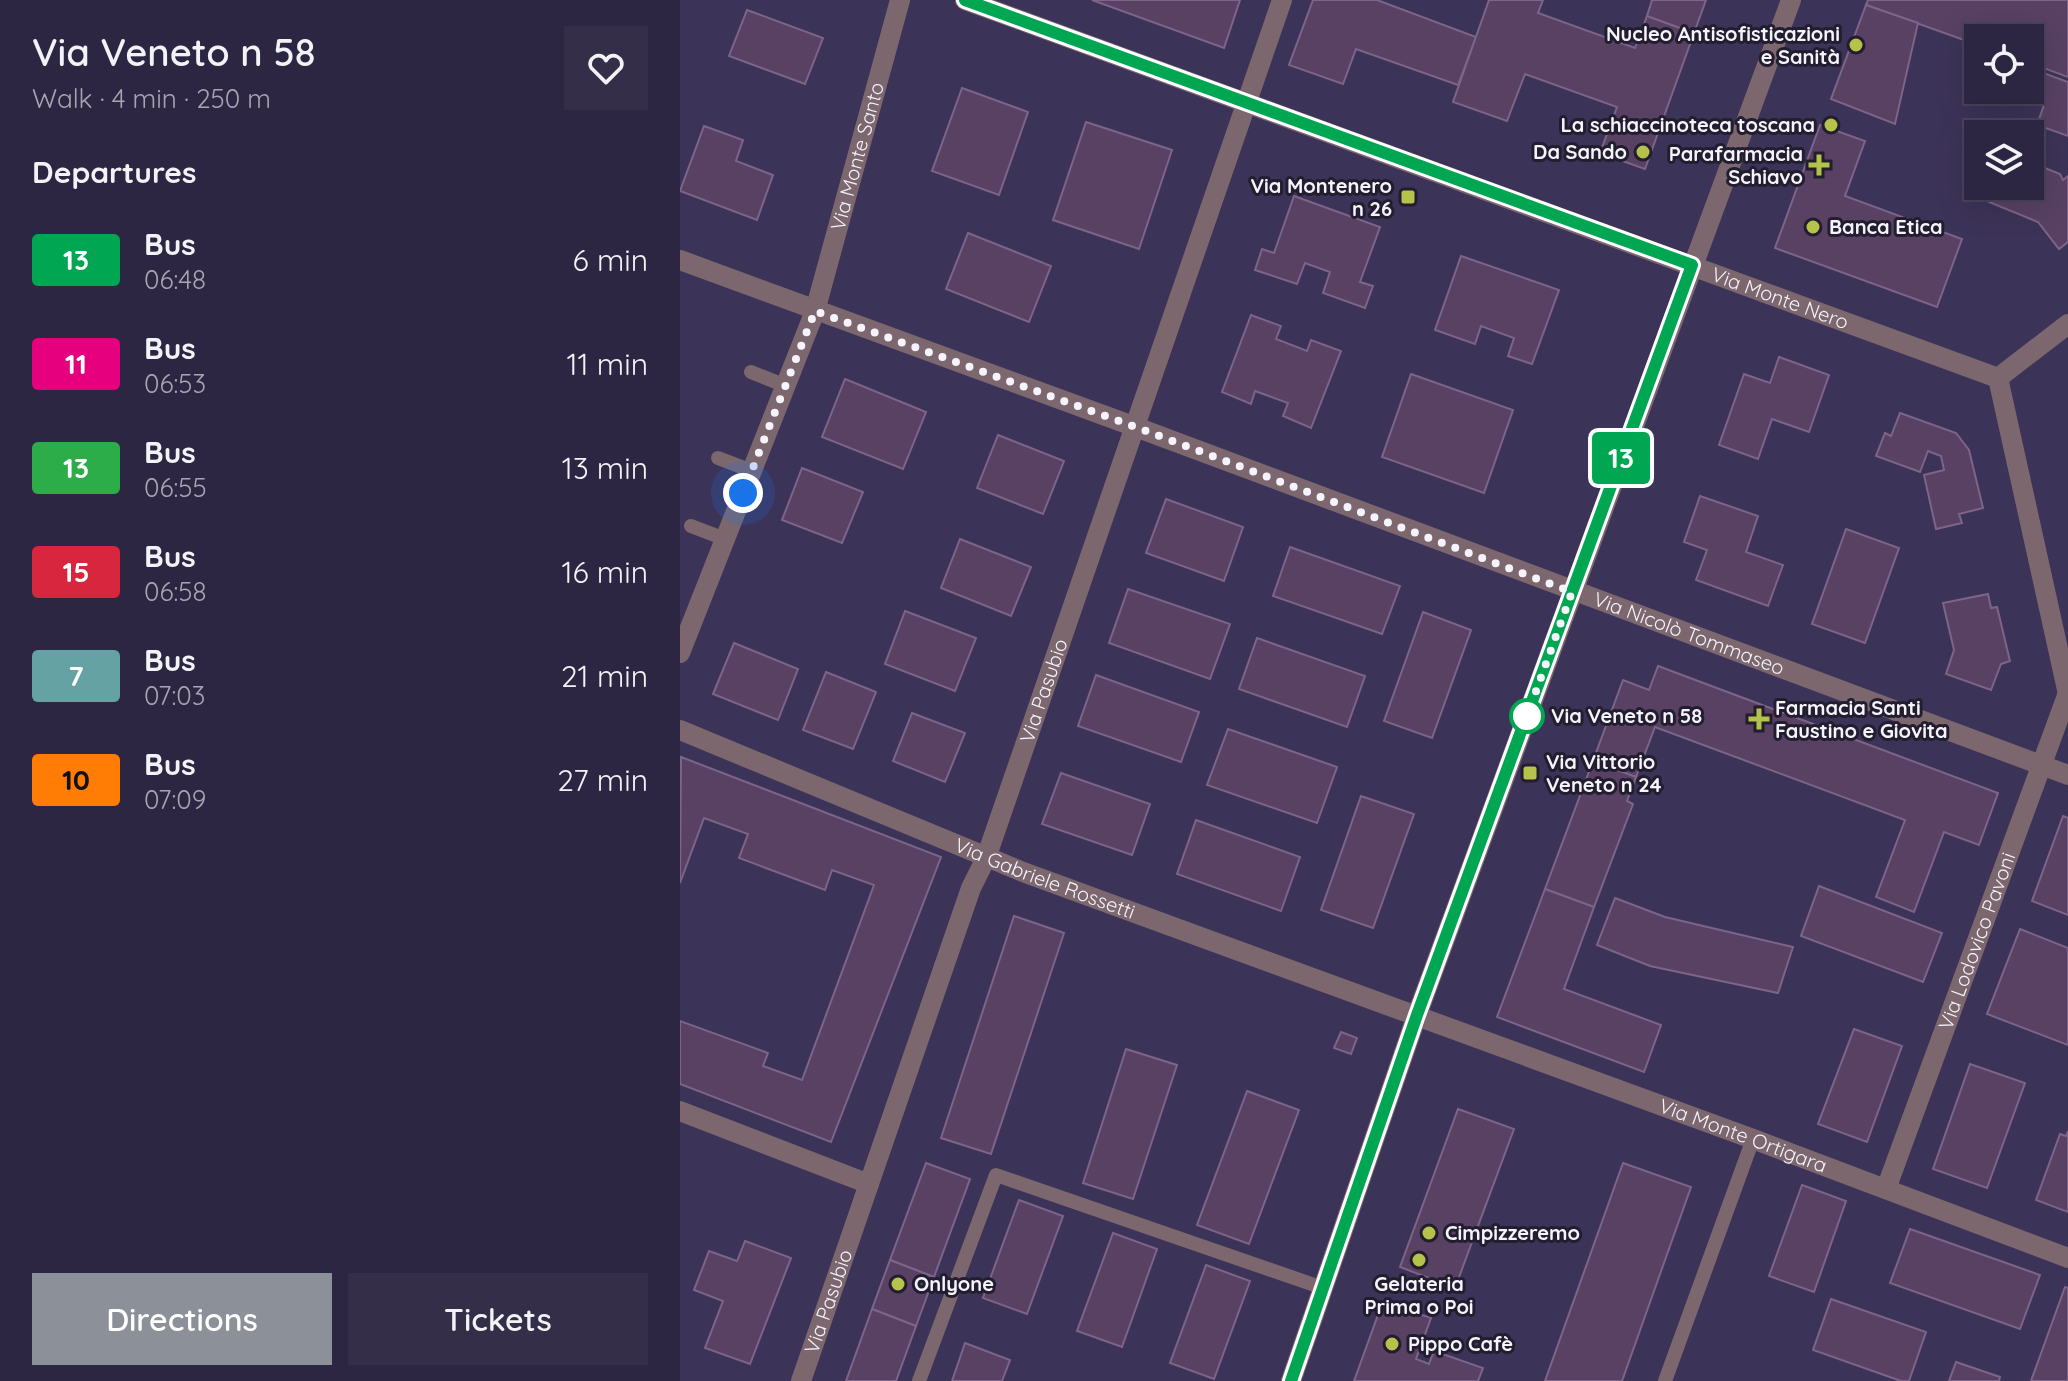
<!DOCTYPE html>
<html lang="en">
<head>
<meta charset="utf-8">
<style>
	:root { --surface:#2d2642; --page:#352e49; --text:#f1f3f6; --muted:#a7a5b2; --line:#48435b; --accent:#8c9099 }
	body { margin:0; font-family:Quicksand,sans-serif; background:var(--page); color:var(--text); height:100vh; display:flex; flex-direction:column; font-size:30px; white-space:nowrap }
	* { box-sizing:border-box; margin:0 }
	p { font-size:26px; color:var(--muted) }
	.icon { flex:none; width:44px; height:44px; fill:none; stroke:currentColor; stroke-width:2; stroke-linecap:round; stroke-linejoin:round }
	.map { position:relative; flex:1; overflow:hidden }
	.panel { display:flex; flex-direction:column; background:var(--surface); width:680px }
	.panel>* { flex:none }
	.badge { padding:0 16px; border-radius:6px; font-size:28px; line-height:52px }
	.controls { position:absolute; left:1284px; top:24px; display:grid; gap:16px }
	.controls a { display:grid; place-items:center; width:80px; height:80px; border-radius:0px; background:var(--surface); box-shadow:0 8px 32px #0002,0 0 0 2px var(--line); font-size:40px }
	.you { position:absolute; width:40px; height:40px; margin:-20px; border:6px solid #fff; border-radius:50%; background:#1a73e8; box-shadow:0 0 0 12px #1a73e833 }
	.map>.badge { position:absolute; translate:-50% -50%; box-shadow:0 0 0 4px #fff }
	h2 { padding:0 32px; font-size:30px; line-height:72px }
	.round { display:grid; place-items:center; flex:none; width:84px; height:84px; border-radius:0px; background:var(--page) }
	.headline { display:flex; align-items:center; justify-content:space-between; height:136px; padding:0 32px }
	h1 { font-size:38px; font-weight:600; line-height:60px }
	.primary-button { display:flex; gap:16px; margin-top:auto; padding:16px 32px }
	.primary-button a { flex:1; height:92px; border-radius:0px; background:var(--accent); color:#fff; font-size:32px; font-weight:600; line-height:92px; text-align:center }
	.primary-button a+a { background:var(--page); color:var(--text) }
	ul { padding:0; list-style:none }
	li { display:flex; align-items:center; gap:24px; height:104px; padding:0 32px }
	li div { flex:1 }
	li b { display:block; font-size:30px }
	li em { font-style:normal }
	li .badge { min-width:88px; font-weight:700; text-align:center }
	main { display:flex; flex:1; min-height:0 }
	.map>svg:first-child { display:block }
	.building { fill:#584163; stroke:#7d6489; stroke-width:2 }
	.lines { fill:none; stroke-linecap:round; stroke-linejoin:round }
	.service { stroke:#7c676f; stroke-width:14 }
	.minor { stroke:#7c676f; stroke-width:20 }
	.tertiary { stroke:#7c676f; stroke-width:20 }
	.line-casing { stroke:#fff; stroke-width:18 }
	.line { stroke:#00a651; stroke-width:12 }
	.walk { stroke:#f5f3fc; stroke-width:8; stroke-dasharray:0 14.4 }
	.poi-dot { fill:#b6c249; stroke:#221e2f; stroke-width:3 }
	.stop-dot { fill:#fff; stroke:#00a651; stroke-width:4 }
	.labels { text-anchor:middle; stroke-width:6; stroke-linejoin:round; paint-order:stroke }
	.poi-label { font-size:20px; font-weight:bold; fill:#f5f3fc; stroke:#221e2f; text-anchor:start }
	.street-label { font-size:20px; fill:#f5f3fc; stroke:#221e2f }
	.stop-label { font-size:20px; font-weight:bold; fill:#f5f3fc; stroke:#221e2f; text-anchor:start }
</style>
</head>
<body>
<main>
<section class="panel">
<div class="headline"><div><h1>Via Veneto n 58</h1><p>Walk · 4 min · 250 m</p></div><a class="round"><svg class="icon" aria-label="heart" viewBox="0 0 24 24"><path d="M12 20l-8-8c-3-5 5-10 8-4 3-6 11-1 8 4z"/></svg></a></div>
<h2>Departures</h2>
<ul>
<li><span class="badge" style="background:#00a651;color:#fff">13</span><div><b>Bus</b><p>06:48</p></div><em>6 min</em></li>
<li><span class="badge" style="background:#e6007e;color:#fff">11</span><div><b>Bus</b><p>06:53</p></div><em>11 min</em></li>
<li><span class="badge" style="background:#2dac4a;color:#fff">13</span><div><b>Bus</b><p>06:55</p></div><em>13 min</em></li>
<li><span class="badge" style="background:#d7263d;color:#fff">15</span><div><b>Bus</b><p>06:58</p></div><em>16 min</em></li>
<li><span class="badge" style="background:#65a2a3;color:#fff">7</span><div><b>Bus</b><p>07:03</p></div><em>21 min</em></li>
<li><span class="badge" style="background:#ff7d04;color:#111">10</span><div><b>Bus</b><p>07:09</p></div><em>27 min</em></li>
</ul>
<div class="primary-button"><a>Directions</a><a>Tickets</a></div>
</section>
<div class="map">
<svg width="1388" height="1381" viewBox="0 0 1388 1381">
	<rect width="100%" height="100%" fill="#3c3358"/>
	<!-- building -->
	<g class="building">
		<path d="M412,0H560L544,48Z"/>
		<path d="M633,0H697L796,37L778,85L676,49L663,84L609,65Z"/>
		<path d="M809,0H863L858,13L955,48L967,16L1014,33L965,169L920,153L937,107L845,74L827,121L773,102Z"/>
		<path d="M972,0H1026L1014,33L967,16Z"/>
		<path d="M1188,0H1388V77L1350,63V38H1298V45L1186,5Z"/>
		<path d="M1186,5L1238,23L1215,124L1151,99Z"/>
		<path d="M67,10L143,38L125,84L49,56Z"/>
		<path d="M1350,68L1388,82V136L1357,125L1365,102L1333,90H1350Z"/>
		<path d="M282,88L348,112L319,195L252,171Z"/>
		<path d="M406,122L492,150L459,249L373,220Z"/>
		<path d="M1140,125L1185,141L1165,196L1282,239L1257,307L1095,248Z"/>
		<path d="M24,126L63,140L56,161L93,175L77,220L0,191Z"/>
		<path d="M1350,162L1380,174L1383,180L1388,176V242L1379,249L1358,222L1309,202L1315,186H1350Z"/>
		<path d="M614,196L700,227L680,282L693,286L685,308L643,293L650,272L625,263L617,284L575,270L582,249L594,253Z"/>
		<path d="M288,233L371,266L349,322L266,289Z"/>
		<path d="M781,256L879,290L852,364L828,356L834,338L801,326L795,344L755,330Z"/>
		<path d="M571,315L601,326L596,339L627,351L631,340L661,351L631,428L603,416L608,403L575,391L571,404L542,392Z"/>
		<path d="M1099,357L1149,375L1129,432L1092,419L1078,459L1039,445L1064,374L1090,383Z"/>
		<path d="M731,374L833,410L804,493L702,457Z"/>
		<path d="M165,379L246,412L223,469L142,437Z"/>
		<path d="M1220,413L1276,433L1289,450L1303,508L1279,514L1282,523L1256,529L1244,475L1264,470L1261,456L1248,451L1240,472L1196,456L1205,433L1211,436Z"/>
		<path d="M318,435L384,461L363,514L297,488Z"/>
		<path d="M122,468L183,492L162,543L102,520Z"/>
		<path d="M1020,496L1078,516L1066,552L1103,565L1088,606L1016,580L1027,550L1004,542Z"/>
		<path d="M486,499L563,527L544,581L466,553Z"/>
		<path d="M1166,529L1219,548L1185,643L1132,624Z"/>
		<path d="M280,539L351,567L331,616L261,588Z"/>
		<path d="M610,547L720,586L702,634L593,596Z"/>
		<path d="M448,589L550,624L530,679L429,643Z"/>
		<path d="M1308,594L1311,608L1317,607L1330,661L1321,664L1311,690L1266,674L1274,650L1263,603Z"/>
		<path d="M225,611L296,638L275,691L205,664Z"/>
		<path d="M743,612L791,630L752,738L704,721Z"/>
		<path d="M577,638L685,676L667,727L559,689Z"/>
		<path d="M54,643L118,669L98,720L33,694Z"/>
		<path d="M978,666L1318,793L1299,845L1264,832L1234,912L1196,897L1225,820L975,727L956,777L913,761L943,680L969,690Z"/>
		<path d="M146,672L196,692L173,749L123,730Z"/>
		<path d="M416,675L519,712L501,762L398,726Z"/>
		<path d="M232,713L285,733L265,782L213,761Z"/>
		<path d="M548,729L657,767L637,823L527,785Z"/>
		<path d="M1,757L261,857L151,1142L0,1084V1021L88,1053L83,1066L122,1080L194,885L152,870L145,890L59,858L68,834L24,818L0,883Z"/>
		<path d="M913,761L956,777L947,801L953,804L914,907L865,889Z"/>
		<path d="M381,773L470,804L452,855L362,824Z"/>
		<path d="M681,796L734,814L693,928L641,910Z"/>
		<path d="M1383,816L1388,818V915L1352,901Z"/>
		<path d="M516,820L620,857L601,911L497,874Z"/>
		<path d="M1139,886L1262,933L1243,982L1121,936Z"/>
		<path d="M865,889L914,907L884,989L981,1025L964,1072L817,1017Z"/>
		<path d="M935,898L985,917L1113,947L1098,993L970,966L917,945Z"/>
		<path d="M334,916L384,933L311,1154L261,1138Z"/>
		<path d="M1340,929L1388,948V1045L1307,1014Z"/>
		<path d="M1174,1029L1222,1046L1187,1142L1138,1124Z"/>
		<path d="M661,1032L677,1038L671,1054L654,1048Z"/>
		<path d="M446,1049L497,1065L453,1199L403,1183Z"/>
		<path d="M1290,1064L1345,1083L1307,1188L1253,1169Z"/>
		<path d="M567,1091L619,1110L569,1244L517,1225Z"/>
		<path d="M778,1109L834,1129L775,1288L720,1267Z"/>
		<path d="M1388,1131V1212L1356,1200L1380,1134L1386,1136Z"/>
		<path d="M246,1163L290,1179L254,1277L210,1260Z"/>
		<path d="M943,1163L1011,1187L942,1381H865Z"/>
		<path d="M1122,1185L1166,1201L1134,1292L1089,1276Z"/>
		<path d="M339,1200L383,1216L347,1314L303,1298Z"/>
		<path d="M1230,1229L1360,1275L1340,1329L1210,1283Z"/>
		<path d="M433,1233L477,1249L442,1347L397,1331Z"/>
		<path d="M65,1241L111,1258L70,1364L25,1348L43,1301L14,1290L29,1251L57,1261Z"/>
		<path d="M210,1260L254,1277L236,1326L192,1309Z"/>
		<path d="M526,1265L570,1281L534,1379L490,1363Z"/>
		<path d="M1385,1287L1388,1288V1381H1351Z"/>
		<path d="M1151,1299L1246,1332L1229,1381H1221L1133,1350Z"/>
		<path d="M703,1301L751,1318L736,1359L749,1364L754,1351L803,1368L798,1381H674Z"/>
		<path d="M192,1309L236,1326L216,1381H166Z"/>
		<path d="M285,1343L330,1360L322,1381H272Z"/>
		<path d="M1276,1362L1320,1377L1319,1381H1269Z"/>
	</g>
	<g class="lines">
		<!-- service -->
		<g class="service">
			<path d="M71,372L106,386"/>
			<path d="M38,458L72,471"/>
			<path d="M11,526L45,539"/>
			<path d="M239,1381L316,1175L643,1288"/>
			<path d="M985,1381L1073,1139"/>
		</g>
		<!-- minor -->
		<g class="minor">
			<path id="s1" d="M285,0L1318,378"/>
			<path id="s2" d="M0,260L453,426L1388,775"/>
			<path id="s3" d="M0,653L135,311L220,0"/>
			<path d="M1388,694L1318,378L1388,324"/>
			<path id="s4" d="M0,730L343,872L1073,1139L1388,1258"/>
			<path d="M0,1111L189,1184"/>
			<path id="s5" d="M1206,1189L1388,693"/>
			<path id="s6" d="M121,1381L291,888L306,858L602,0"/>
		</g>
		<!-- tertiary -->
		<path class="tertiary" d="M611,1381L737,1015L1111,0"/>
	</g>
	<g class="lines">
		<defs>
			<path id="line" d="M285,0L1012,265L737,1015L611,1381"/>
		</defs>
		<!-- line casing -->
		<use href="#line" class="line-casing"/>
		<!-- line -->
		<use href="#line" class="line"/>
		<!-- walk -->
		<path class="walk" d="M63,493L135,311L453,426L892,592L847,716"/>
	</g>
	<!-- markers -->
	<g class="poi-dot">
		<circle cx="1176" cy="45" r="8"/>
		<circle cx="1151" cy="125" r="8"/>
		<circle cx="963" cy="152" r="8"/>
		<path d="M1135 153h8v8h8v8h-8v8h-8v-8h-8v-8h8z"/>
		<rect x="720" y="189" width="16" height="16" rx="4"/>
		<circle cx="1133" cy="227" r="8"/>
		<path d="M1075 707h8v8h8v8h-8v8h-8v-8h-8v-8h8z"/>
		<rect x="842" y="765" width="16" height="16" rx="4"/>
		<circle cx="749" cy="1233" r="8"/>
		<circle cx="739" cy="1260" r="8"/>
		<circle cx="218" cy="1284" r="8"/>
		<circle cx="712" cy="1344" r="8"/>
	</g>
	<circle class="stop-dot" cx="847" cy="716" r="16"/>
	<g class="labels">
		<!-- poi labels -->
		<g class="poi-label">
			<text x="1160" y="41" text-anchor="end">Nucleo Antisofisticazioni<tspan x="1160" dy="23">e Sanità</tspan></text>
			<text x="1135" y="132" text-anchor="end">La schiaccinoteca toscana</text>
			<text x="947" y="159" text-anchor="end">Da Sando</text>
			<text x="1123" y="161" text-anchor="end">Parafarmacia<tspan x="1123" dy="23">Schiavo</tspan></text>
			<text x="712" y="193" text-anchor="end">Via Montenero<tspan x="712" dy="23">n 26</tspan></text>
			<text x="1149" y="234">Banca Etica</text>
			<text x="1095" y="715">Farmacia Santi<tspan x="1095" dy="23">Faustino e Giovita</tspan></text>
			<text x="866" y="769">Via Vittorio<tspan x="866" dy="23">Veneto n 24</tspan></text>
			<text x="765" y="1240">Cimpizzeremo</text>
			<text x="234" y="1291">Onlyone</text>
			<text x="739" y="1291" text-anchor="middle">Gelateria<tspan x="739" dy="23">Prima o Poi</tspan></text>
			<text x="728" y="1351">Pippo Cafè</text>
		</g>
		<!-- street labels -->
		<g class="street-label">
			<text dy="7" stroke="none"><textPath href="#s3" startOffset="528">Via Monte Santo</textPath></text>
			<text dy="7" stroke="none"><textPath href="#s1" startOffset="868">Via Monte Nero</textPath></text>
			<text dy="7" stroke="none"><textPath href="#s2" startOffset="1076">Via Nicolò Tommaseo</textPath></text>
			<text dy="7" stroke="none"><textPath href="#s6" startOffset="732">Via Pasubio</textPath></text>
			<text dy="7" stroke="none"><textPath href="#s4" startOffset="394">Via Gabriele Rossetti</textPath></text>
			<text dy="7" stroke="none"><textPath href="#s5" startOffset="264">Via Lodovico Pavoni</textPath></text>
			<text dy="7" stroke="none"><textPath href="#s4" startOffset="1138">Via Monte Ortigara</textPath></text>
			<text dy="7" stroke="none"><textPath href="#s6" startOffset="84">Via Pasubio</textPath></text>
		</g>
		<!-- stop labels -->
		<g class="stop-label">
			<text x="871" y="723">Via Veneto n 58</text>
		</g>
	</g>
</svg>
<div class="controls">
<a><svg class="icon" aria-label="locate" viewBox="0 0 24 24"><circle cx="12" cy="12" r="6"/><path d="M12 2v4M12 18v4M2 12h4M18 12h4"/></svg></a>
<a><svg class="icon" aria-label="layers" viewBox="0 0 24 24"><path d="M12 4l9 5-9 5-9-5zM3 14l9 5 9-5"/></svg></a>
</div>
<div class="you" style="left:63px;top:493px"></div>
<b class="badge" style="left:941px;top:458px;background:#00a651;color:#fff">13</b>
</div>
</main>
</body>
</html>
